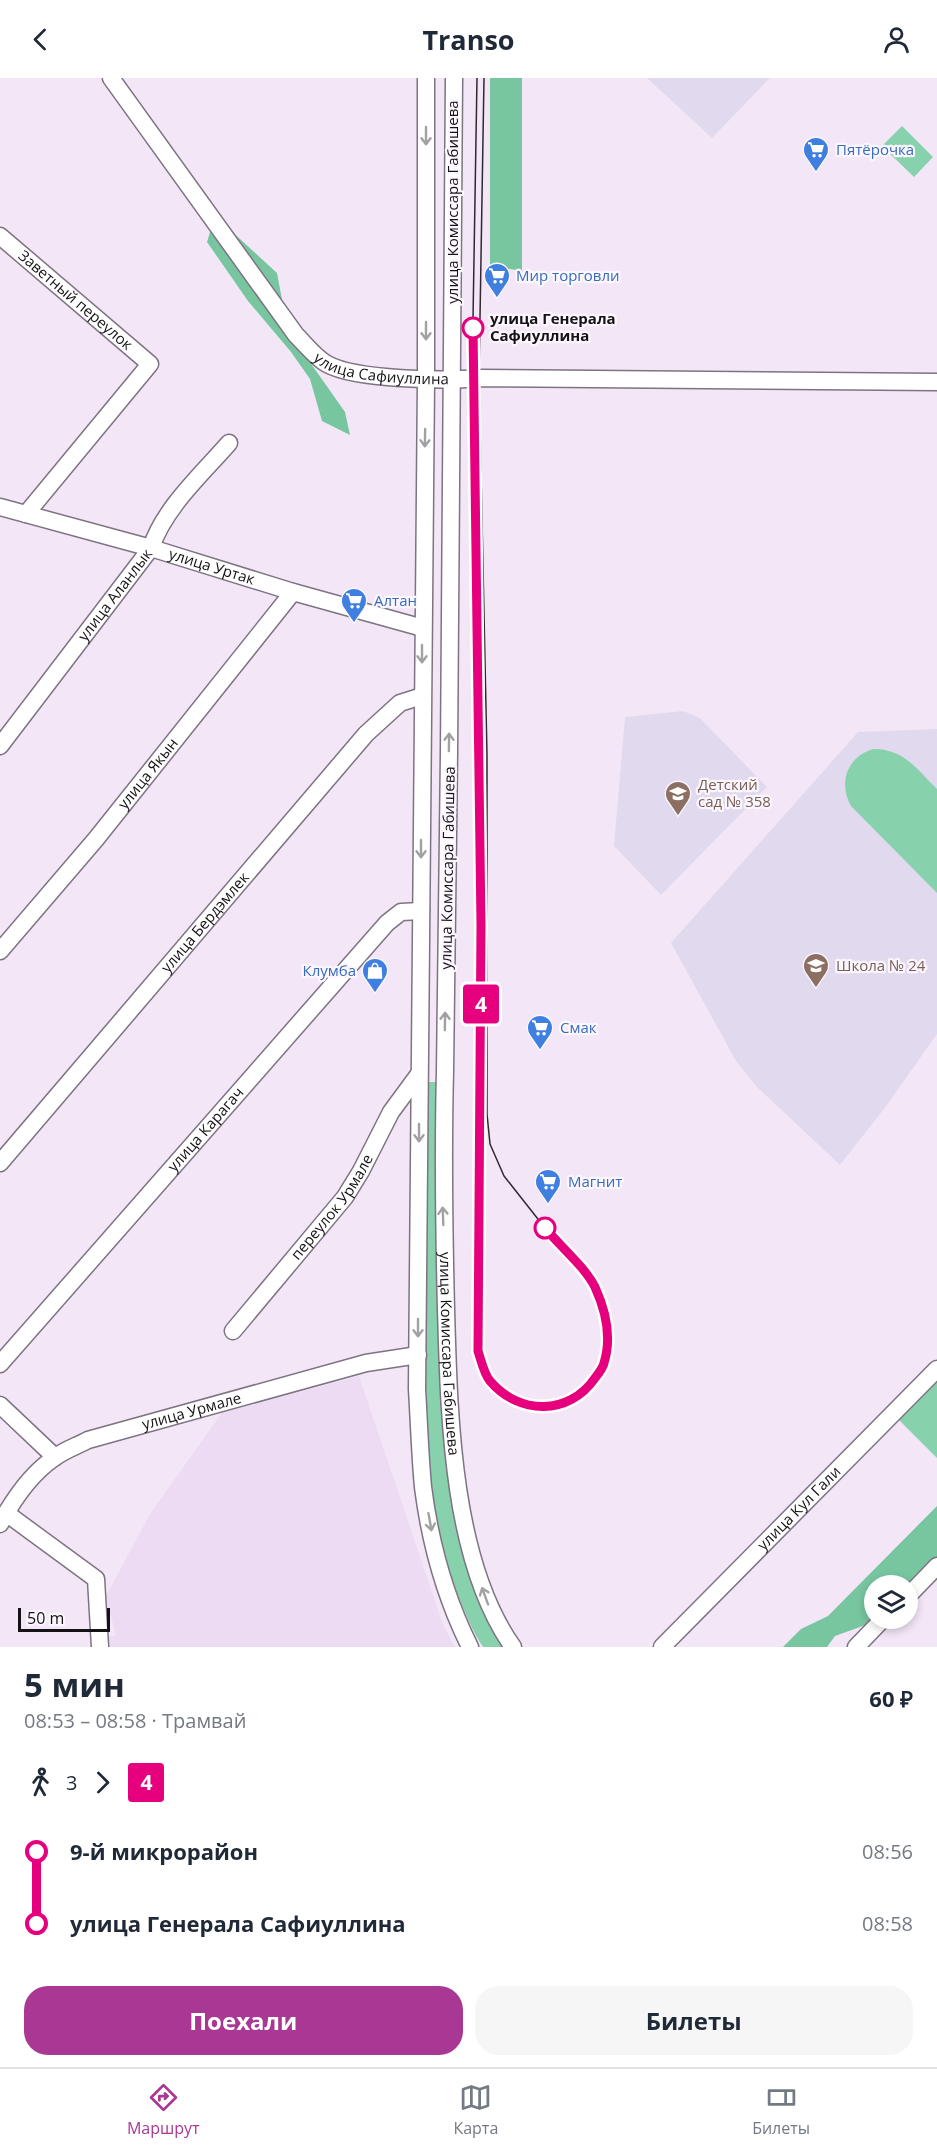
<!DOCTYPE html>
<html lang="ru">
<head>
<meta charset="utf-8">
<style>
	:root { --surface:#fff; --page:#f6f6f7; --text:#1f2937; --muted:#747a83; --line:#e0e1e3; --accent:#a93894 }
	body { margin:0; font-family:"Open Sans",sans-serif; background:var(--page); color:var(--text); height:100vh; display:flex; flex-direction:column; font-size:22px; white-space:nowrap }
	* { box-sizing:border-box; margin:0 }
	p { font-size:20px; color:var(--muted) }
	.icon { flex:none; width:33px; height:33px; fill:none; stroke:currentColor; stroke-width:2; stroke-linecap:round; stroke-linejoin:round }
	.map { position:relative; height:1569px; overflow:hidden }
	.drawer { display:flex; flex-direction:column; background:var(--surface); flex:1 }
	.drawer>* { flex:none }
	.badge { padding:0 12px; border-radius:4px; font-size:21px; line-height:39px }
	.tools { position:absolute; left:864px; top:1497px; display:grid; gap:12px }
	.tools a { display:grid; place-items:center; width:54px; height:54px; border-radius:50%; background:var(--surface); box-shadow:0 3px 9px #0003; font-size:30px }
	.scale { position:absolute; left:18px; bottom:15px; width:92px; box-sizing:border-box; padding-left:6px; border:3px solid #151116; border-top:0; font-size:16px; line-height:21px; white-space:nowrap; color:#151116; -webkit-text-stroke:4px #fcf7fe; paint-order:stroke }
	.map>.badge { position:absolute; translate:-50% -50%; box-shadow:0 0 0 3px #fff }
	.legs { display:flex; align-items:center; gap:9px; height:66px; padding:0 24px; font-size:20px }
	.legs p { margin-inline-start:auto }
	.headline { display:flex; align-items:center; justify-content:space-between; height:102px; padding:0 24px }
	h1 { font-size:33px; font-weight:700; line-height:45px }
	.primary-button { display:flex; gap:12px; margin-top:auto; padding:12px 24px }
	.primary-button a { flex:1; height:69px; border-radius:24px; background:var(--accent); color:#fff; font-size:24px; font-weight:700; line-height:69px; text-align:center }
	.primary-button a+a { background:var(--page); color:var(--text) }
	ul { padding:0 24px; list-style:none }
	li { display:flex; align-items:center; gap:21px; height:72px; font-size:22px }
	li i { display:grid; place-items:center; width:9px; height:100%; margin:0 8px; background:currentColor }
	li i::after { content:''; width:15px; height:15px; margin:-8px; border:4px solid; border-radius:50%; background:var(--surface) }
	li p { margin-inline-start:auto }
	li:first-child i { background:linear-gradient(#0000 50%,currentColor 0) }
	li:last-child i { background:linear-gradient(currentColor 50%,#0000 0) }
	header { display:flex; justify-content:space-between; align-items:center; height:78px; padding:0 24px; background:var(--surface); font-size:27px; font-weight:700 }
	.menu { display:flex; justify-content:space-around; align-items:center; height:84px; border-top:2px solid var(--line); background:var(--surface); font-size:16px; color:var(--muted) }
	.menu a { display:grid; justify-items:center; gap:3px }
	.menu .on { color:var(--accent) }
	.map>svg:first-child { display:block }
	.built { fill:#ecdbf2 }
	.education { fill:#e1daef }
	.green { fill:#88d1ad }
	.forest { fill:#77c6a0 }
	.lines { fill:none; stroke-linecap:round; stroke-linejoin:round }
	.minor-casing { stroke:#7e7382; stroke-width:19 }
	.minor { stroke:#fff; stroke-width:16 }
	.tram { stroke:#2e292f; stroke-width:1.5 }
	.oneway { stroke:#a1a0a2 }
	.line-1-casing { stroke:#fff; stroke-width:14 }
	.line-1 { stroke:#e6007e; stroke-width:9 }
	.stop-1-dot { fill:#fff; stroke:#e6007e; stroke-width:3 }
	.labels { text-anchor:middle; stroke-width:4.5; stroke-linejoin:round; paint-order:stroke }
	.shop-label { font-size:15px; fill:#366cbe; stroke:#fcf7fe; text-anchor:start }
	.street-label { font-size:15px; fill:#151116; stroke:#fcf7fe }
	.stop-label { font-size:15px; font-weight:bold; fill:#151116; stroke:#fcf7fe; text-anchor:start }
	.education-label { font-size:15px; fill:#785e54; stroke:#fcf7fe; text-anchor:start }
</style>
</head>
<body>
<header><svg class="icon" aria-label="back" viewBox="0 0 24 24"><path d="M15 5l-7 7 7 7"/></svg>Transo<svg class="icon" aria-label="person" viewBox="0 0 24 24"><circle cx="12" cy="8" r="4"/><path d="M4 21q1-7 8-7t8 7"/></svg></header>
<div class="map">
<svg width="937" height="1569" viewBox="0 0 937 1569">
	<rect width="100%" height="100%" fill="#f3e7f7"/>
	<!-- built -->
	<path class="built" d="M359,1298L443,1547L455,1569H104V1559L116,1558L106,1518L150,1436L222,1335Z"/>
	<!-- education -->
	<g class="education">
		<path d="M647,0H770L712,60Z"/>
		<path d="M683,633L700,640L767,709L661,817L614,768L625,639Z"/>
		<path d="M937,651V956L887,1027L840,1087L757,1009L736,983L671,865L858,654Z"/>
	</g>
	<!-- green -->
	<g class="green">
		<path d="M902,48L933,79L914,99L882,68Z"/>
		<path d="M873,671C905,671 916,691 937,711V815L851,728C838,705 847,679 873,671Z"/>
		<path d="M424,1004H438L441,1287L446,1379L454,1424L508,1569H483C473,1554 466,1537 459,1520C417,1415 421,1298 422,1187C423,1126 424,1065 424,1004Z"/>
		<path d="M937,1291V1380L893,1336Z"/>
	</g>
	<!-- forest -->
	<g class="forest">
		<path d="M490,0H522V193L490,188Z"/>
		<path d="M215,138L277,195L288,253L345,334L350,357L322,343L310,301L291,274L248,223L207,164Z"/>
		<path d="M937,1428V1479L908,1508H874V1544L835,1558L827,1569H783L801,1551L828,1538Z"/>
	</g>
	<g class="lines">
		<defs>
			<g id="minor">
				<path id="s1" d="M111,0L296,257C305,266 316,280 327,286C356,302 445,303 479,300L937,304"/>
				<path d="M426,0V302L417,1311C419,1344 420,1377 423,1409C430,1464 445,1519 470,1569"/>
				<path id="s2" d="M454,0C453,225 452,450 449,675C448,781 447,887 445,993C443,1072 444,1151 446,1231C449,1334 451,1482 513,1569"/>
				<path id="s3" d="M0,158L150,286L26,436"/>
				<path id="s4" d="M0,429L151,470L293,514L423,550"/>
				<path id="s5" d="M0,668L151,470C164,430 202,396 229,365"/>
				<path id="s6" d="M0,873L96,761L293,514"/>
				<path id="s7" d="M0,1085L366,656L400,625L422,618"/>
				<path id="s8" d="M233,1253L345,1119L361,1093L391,1034L419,996"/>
				<path id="s9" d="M0,1286L387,845L401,834L421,833"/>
				<path d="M0,1327L55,1379"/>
				<path d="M6,1435L96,1501L100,1569"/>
				<path id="s10" d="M0,1446C13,1422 32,1395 54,1380C64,1372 77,1368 88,1362L366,1285L418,1277"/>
				<path d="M908,1518L937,1488"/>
				<path id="s11" d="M662,1569L937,1291"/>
				<path d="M856,1569L884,1540"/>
			</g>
		</defs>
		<!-- minor casing -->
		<use href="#minor" class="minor-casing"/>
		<!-- minor -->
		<use href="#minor" class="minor"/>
		<!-- tram -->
		<path class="tram" d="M477,0L472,301L481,847L478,1273L488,1302L507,1317L529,1328L549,1329L571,1324L589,1309L604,1287L608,1265L605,1236L594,1207L545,1150L504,1098L490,1066L487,1036V677L479,300L484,0"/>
	</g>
	<!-- one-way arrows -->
	<defs><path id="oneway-shaft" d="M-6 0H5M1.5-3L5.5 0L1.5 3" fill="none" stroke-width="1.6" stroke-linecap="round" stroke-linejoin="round" transform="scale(1.5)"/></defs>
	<g class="oneway">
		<use href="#oneway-shaft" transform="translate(426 58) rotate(90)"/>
		<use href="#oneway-shaft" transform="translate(426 253) rotate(90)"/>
		<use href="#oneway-shaft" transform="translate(425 360) rotate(91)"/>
		<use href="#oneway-shaft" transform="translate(422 576) rotate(90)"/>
		<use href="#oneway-shaft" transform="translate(449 664) rotate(-89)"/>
		<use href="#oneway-shaft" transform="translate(421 771) rotate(90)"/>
		<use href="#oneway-shaft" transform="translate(445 943) rotate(-89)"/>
		<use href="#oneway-shaft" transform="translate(419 1055) rotate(90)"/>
		<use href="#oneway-shaft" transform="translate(443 1138) rotate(-92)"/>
		<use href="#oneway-shaft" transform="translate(418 1250) rotate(90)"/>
		<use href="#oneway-shaft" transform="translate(430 1444) rotate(80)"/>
		<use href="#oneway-shaft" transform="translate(485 1518) rotate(-110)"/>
	</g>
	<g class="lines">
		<defs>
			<path id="line-1" d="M473,250L481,847L478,1273C481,1282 484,1296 490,1303C519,1337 569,1338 595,1300C599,1295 603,1290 604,1285C612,1259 606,1233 595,1209C585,1189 560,1168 545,1150"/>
		</defs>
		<!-- line-1 casing -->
		<use href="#line-1" class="line-1-casing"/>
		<!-- line-1 -->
		<use href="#line-1" class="line-1"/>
	</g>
	<!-- icons -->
	<defs>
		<symbol id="supermarket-pin" viewBox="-11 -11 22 30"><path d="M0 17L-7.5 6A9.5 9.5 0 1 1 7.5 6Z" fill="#3f7fe0" stroke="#fcf7fe"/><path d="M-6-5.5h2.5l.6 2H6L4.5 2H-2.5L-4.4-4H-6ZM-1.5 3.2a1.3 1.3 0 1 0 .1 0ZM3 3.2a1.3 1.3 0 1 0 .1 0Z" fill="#fff"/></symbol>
		<symbol id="school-pin" viewBox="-11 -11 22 30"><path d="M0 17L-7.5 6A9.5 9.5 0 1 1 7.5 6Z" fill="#8d6e63" stroke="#fcf7fe"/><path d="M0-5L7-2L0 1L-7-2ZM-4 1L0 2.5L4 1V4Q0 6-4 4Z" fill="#fff"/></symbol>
		<symbol id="shop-pin" viewBox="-11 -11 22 30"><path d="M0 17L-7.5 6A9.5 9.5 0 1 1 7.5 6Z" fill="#3f7fe0" stroke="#fcf7fe"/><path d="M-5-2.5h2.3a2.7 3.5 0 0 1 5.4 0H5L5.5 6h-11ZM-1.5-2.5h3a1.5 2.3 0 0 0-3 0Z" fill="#fff"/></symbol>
	</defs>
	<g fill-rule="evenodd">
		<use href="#supermarket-pin" x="801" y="57" width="30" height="40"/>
		<use href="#supermarket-pin" x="482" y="183" width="30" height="40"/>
		<use href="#supermarket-pin" x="339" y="508" width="30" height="40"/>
		<use href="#school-pin" x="663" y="701" width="30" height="40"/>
		<use href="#school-pin" x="801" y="873" width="30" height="40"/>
		<use href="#shop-pin" x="360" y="878" width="30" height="40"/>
		<use href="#supermarket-pin" x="525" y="935" width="30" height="40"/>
		<use href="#supermarket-pin" x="533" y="1089" width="30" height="40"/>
	</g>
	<!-- markers -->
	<g class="stop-1-dot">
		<circle cx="473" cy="250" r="10"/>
		<circle cx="545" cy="1150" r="10"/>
	</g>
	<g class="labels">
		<!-- shop labels -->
		<g class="shop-label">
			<text x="836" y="77">Пятёрочка</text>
			<text x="516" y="203">Мир торговли</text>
			<text x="374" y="528">Алтан</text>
			<text x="356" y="898" text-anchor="end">Клумба</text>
			<text x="560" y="955">Смак</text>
			<text x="568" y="1109">Магнит</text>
		</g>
		<!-- street labels -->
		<g class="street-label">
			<text transform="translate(453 124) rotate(-90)" y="5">улица Комиссара Габишева</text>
			<text dy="5" stroke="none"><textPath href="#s3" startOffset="99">Заветный переулок</textPath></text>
			<text dy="5" stroke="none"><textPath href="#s1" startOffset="414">улица Сафиуллина</textPath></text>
			<text dy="5" stroke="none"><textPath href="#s4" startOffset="220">улица Уртак</textPath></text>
			<text dy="5" stroke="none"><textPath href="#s5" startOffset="190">улица Аланлык</textPath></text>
			<text dy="5" stroke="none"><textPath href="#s6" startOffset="231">улица Якын</textPath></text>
			<text transform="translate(448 790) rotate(-89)" y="5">улица Комиссара Габишева</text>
			<text dy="5" stroke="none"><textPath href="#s7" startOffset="316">улица Бердэмлек</textPath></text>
			<text dy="5" stroke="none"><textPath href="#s9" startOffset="312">улица Карагач</textPath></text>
			<text dy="5" stroke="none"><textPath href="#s8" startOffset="159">переулок Урмале</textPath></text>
			<text dy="5" stroke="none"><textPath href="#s2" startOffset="1276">улица Комиссара Габишева</textPath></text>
			<text dy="5" stroke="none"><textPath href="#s10" startOffset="232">улица Урмале</textPath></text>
			<text dy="5" stroke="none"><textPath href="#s11" startOffset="195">улица Кул Гали</textPath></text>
		</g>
		<!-- stop labels -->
		<g class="stop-label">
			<text x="490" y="246">улица Генерала<tspan x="490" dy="17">Сафиуллина</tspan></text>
		</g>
		<!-- education labels -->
		<g class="education-label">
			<text x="698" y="712">Детский<tspan x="698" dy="17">сад № 358</tspan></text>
			<text x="836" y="893">Школа № 24</text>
		</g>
	</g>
</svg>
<div class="tools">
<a><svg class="icon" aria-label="layers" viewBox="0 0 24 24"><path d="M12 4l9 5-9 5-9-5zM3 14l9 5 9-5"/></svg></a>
</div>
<div class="scale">50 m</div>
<b class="badge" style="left:481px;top:926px;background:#e6007e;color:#fff">4</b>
</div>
<section class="drawer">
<div class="headline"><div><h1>5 мин</h1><p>08:53 – 08:58 · Трамвай</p></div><b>60 ₽</b></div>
<div class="legs"><svg class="icon" aria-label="walk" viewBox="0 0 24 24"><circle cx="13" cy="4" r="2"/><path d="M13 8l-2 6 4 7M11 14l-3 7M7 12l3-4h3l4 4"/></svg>3<svg class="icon" aria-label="forward" viewBox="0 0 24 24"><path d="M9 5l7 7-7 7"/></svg><b class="badge" style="background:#e6007e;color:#fff">4</b></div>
<ul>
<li><i style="color:#e6007e"></i><b>9-й микрорайон</b><p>08:56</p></li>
<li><i style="color:#e6007e"></i><b>улица Генерала Сафиуллина</b><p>08:58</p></li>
</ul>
<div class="primary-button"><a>Поехали</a><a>Билеты</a></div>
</section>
<nav class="menu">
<a class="on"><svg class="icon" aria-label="directions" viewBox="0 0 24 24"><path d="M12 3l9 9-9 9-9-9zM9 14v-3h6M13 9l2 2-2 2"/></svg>Маршрут</a>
<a><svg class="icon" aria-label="map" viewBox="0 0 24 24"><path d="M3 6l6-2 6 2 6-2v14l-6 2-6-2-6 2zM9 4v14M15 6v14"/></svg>Карта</a>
<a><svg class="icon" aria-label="tickets" viewBox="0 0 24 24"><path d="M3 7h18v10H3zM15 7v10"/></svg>Билеты</a>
</nav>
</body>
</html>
